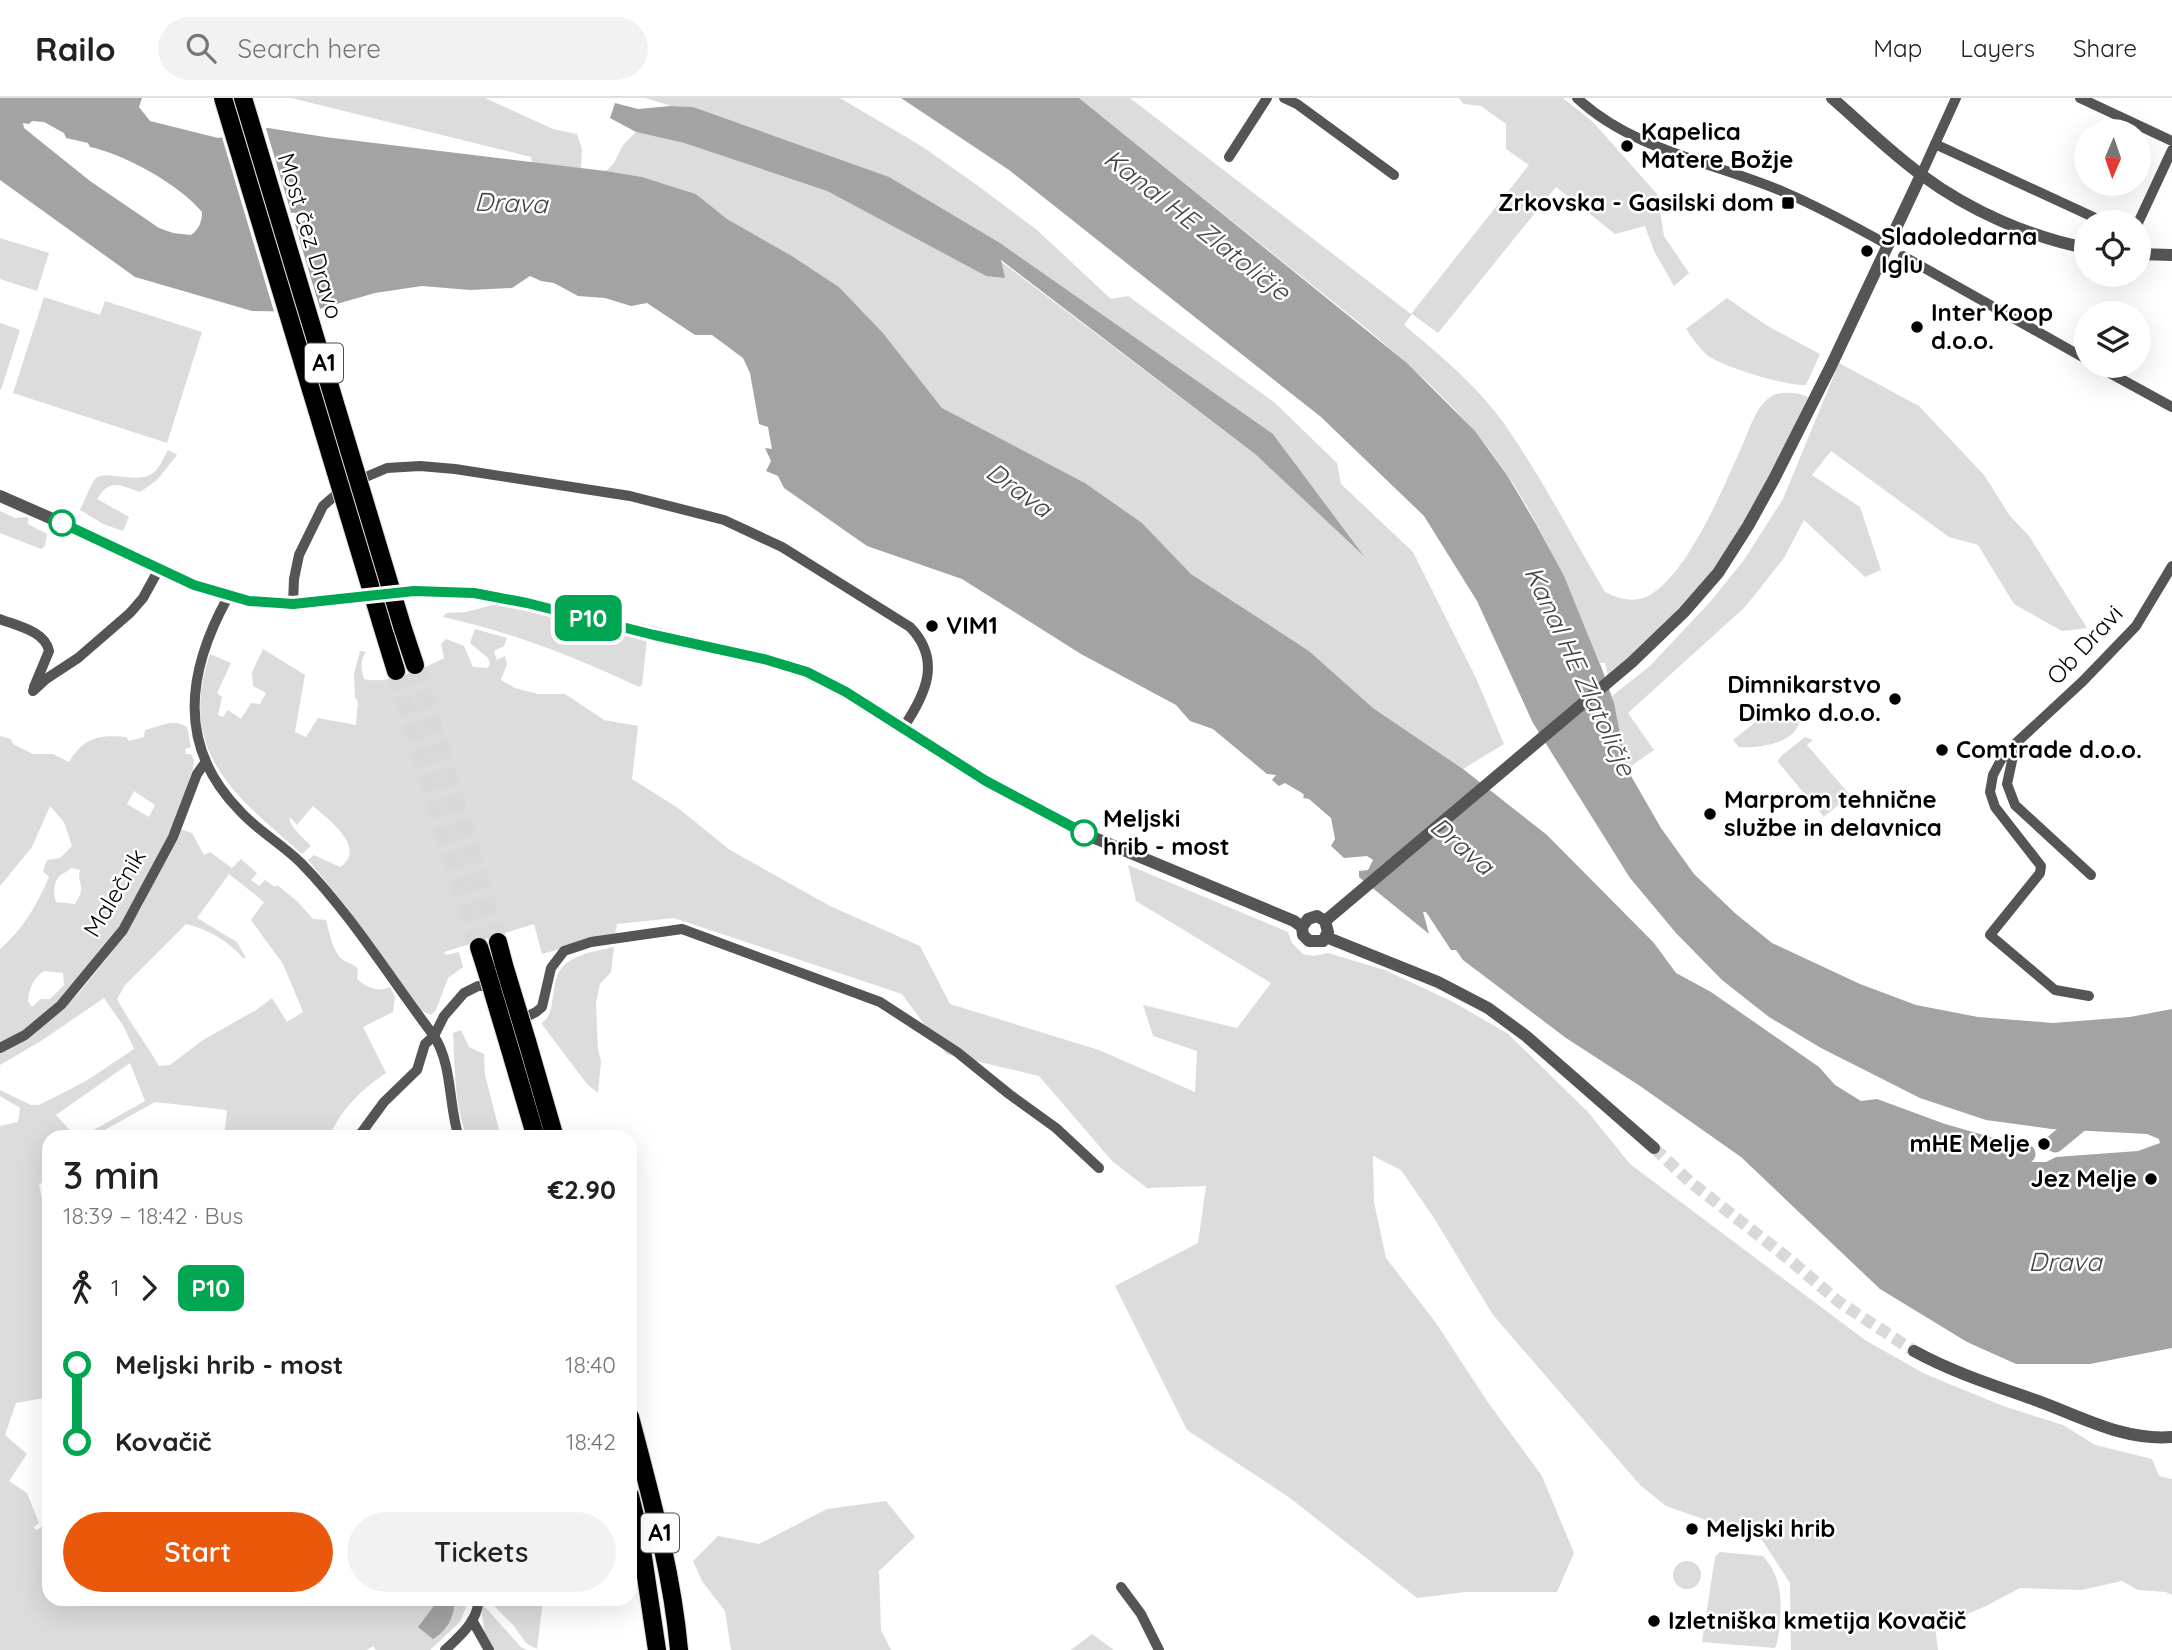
<!DOCTYPE html>
<html lang="en">
<head>
<meta charset="utf-8">
<style>
	:root { --surface:#fff; --page:#f2f2f2; --text:#222; --muted:#767676; --line:#e0e0e0; --accent:#ea580c }
	body { margin:0; font-family:Quicksand,sans-serif; background:var(--page); color:var(--text); height:100vh; display:flex; flex-direction:column; font-size:26px; white-space:nowrap }
	* { box-sizing:border-box; margin:0 }
	p { font-size:23px; color:var(--muted) }
	.icon { flex:none; width:38px; height:38px; fill:none; stroke:currentColor; stroke-width:2; stroke-linecap:round; stroke-linejoin:round }
	.map { position:relative; flex:1; overflow:hidden }
	.sheet { position:absolute; left:42px; top:1032px; width:595px; height:476px; display:flex; flex-direction:column; background:var(--surface); border-radius:21px; box-shadow:0 7px 28px #0002 }
	.sheet>* { flex:none }
	.badge { padding:0 14px; border-radius:10px; font-size:24px; line-height:46px }
	.needle { width:46px; rotate:182deg }
	.controls { position:absolute; left:2074px; top:21px; display:grid; gap:14px }
	.controls a { display:grid; place-items:center; width:77px; height:77px; border-radius:50%; background:var(--surface); box-shadow:0 7px 28px #0002; font-size:35px }
	.map>.badge { position:absolute; translate:-50% -50%; box-shadow:0 0 0 4px #fff }
	.legs { display:flex; align-items:center; gap:10px; height:77px; padding:0 21px; font-size:23px }
	.legs p { margin-inline-start:auto }
	.overview { display:flex; align-items:center; justify-content:space-between; height:119px; padding:0 21px }
	h1 { font-size:38px; font-weight:600; line-height:52px }
	.action { display:flex; gap:14px; margin-top:auto; padding:14px 21px }
	.action a { flex:1; height:80px; border-radius:42px; background:var(--accent); color:#fff; font-size:28px; font-weight:600; line-height:80px; text-align:center }
	.action a+a { background:var(--page); color:var(--text) }
	ul { padding:0 21px; list-style:none }
	li { display:flex; align-items:center; gap:24px; height:77px; font-size:26px }
	li i { display:grid; place-items:center; width:10px; height:100%; margin:0 9px; background:currentColor }
	li i::after { content:''; width:18px; height:18px; margin:-9px; border:5px solid; border-radius:50%; background:var(--surface) }
	li p { margin-inline-start:auto }
	li:first-child i { background:linear-gradient(#0000 50%,currentColor 0) }
	li:last-child i { background:linear-gradient(currentColor 50%,#0000 0) }
	header { display:flex; align-items:center; gap:42px; box-sizing:border-box; height:98px; padding:0 35px; background:var(--surface); border-bottom:2px solid var(--line) }
	header strong { font-size:33px }
	nav { display:flex; gap:38px; margin-inline-start:auto; font-size:24px }
	.search { width:490px; height:63px; background:var(--page); display:flex; align-items:center; gap:18px; box-sizing:border-box; padding:0 24px; border-radius:38px; color:var(--muted); font-size:26px }
	.map>svg:first-child { display:block }
	.green { fill:#dcdcdc; fill-rule:evenodd }
	.water { fill:#a3a3a3; fill-rule:evenodd }
	.pier { fill:#fff }
	.lines { fill:none; stroke-linecap:round; stroke-linejoin:round }
	.river { stroke:#a3a3a3; stroke-width:19 }
	.tertiary-tunnel { stroke:#d9d9d9; stroke-width:12; stroke-dasharray:12 6; stroke-linecap:butt }
	.motorway-tunnel { stroke:#d9d9d9; stroke-width:18; stroke-dasharray:18 9; stroke-linecap:butt }
	.motorway-casing { stroke:#dbdbdb; stroke-width:20 }
	.minor { stroke:#555; stroke-width:10 }
	.tertiary { stroke:#555; stroke-width:12 }
	.motorway { stroke:#000; stroke-width:18 }
	.motorway-bridge-casing { stroke:#dbdbdb; stroke-width:20; stroke-linecap:butt }
	.motorway-bridge { stroke:#000; stroke-width:18 }
	.line-1-casing { stroke:#fff; stroke-width:16 }
	.line-1 { stroke:#00a651; stroke-width:10 }
	.poi-dot { fill:#000; stroke:#fff; stroke-width:2.5 }
	.stop-1-dot { fill:#fff; stroke:#00a651; stroke-width:3.5 }
	.labels { text-anchor:middle; stroke-width:5; stroke-linejoin:round; paint-order:stroke }
	.shield { fill:#fff; stroke:#4c4c4c; stroke-width:2 }
	.shield-label { font-size:23px; font-weight:bold; fill:#000 }
	.poi-label { font-size:24px; font-weight:bold; fill:#000; stroke:#fff; text-anchor:start }
	.street-label { font-size:24px; fill:#000; stroke:#fff }
	.stop-label { font-size:24px; font-weight:bold; fill:#000; stroke:#fff; text-anchor:start }
	.water-label { font-size:26px; font-style:italic; fill:#444; stroke:#fff }
</style>
</head>
<body>
<header>
<strong>Railo</strong>
<div class="search"><svg class="icon" aria-label="search" viewBox="0 0 24 24"><circle cx="10" cy="10" r="6"/><path d="M15 15l6 6"/></svg>Search here</div>
<nav><a>Map</a><a>Layers</a><a>Share</a></nav>
</header>
<div class="map">
<svg width="2172" height="1552" viewBox="0 0 2172 1552">
	<rect width="100%" height="100%" fill="#fff"/>
	<!-- green -->
	<g class="green">
		<path d="M291,0H485L553,31L577,36L582,51L581,70L532,65L531,59Z"/>
		<path d="M645,0H840L923,49L981,90L1037,132L1111,201L1128,198L1275,305L1337,365L1341,386L1413,454L1476,580L1504,646L1463,671L1373,610L1309,553L1191,476L1142,425L1085,385L942,310L883,235L839,189L792,158L727,121L696,96L642,79L606,73L614,65L623,47L636,34L684,45L827,93L986,178L999,162L1255,356L1361,454L1273,336L1000,145L693,9L671,8Z"/>
		<path d="M1079,0H1130L1411,216L1529,67L1506,51V26L1481,8L1464,6L1459,0H1563L1593,24L1657,96L1664,138L1689,175L1674,188L1654,153L1645,128L1615,136L1556,89L1438,235L1412,216L1404,227C1439,256 1476,287 1503,324C1541,378 1571,437 1605,494C1617,500 1632,505 1646,499C1686,481 1724,388 1742,348C1749,333 1756,307 1772,298C1781,293 1798,294 1808,299C1777,367 1735,453 1683,507C1660,532 1633,554 1608,578L1605,565H1600C1567,485 1532,401 1475,334C1425,275 1362,227 1302,179C1227,119 1153,60 1079,0Z"/>
		<path d="M0,140L49,155L37,193L0,181Z"/>
		<path d="M44,199L100,217L105,203L202,234L167,345L13,295Z"/>
		<path d="M1727,200L1766,227L1820,256L1806,287C1785,288 1723,269 1707,257C1699,250 1692,239 1686,231Z"/>
		<path d="M0,225L20,232L1,292L0,291Z"/>
		<path d="M1839,265L1919,308L1984,377L2010,418L2029,438L2087,530L2062,533L2014,506L1978,447L1949,439L1831,353L1812,377L1860,409L1881,472L1865,479L1804,422L1784,460L1745,509L1628,615L1654,652L1627,671L1612,598L1650,568L1710,504L1744,462L1783,401Z"/>
		<path d="M168,352L177,357L157,382L140,394C119,387 110,380 97,401L129,419L123,433L103,426L80,412C85,402 89,390 95,381C103,371 137,387 153,375C159,371 164,359 168,352Z"/>
		<path d="M0,413L15,420L28,419V426L47,436L45,448L41,451L0,435Z"/>
		<path d="M496,506L647,542L642,587L639,589C576,559 511,534 443,519L446,515L466,514Z"/>
		<path d="M475,531L507,540L504,548L494,553L497,562L505,558L507,566L501,582L515,590L538,596H565L604,622L638,628L632,681L678,710L730,752L830,808L920,848L950,906L1099,952L1195,994L1197,953L1153,938L1143,907L1237,930L1271,885L1136,803L1128,767L1288,834L1292,845L1303,856L1314,858L1328,855L1385,872L1453,904L1507,935L1588,1014L1630,1066L1865,1242L1925,1276L2003,1308L2063,1327L2095,1347L2152,1361L2159,1378L2172,1381V1497L2166,1494L2138,1492L2122,1483L2081,1492L2020,1490L1984,1509L1935,1529L1938,1552H1791L1790,1485L1762,1442L1666,1408L1640,1387L1493,1217L1434,1120L1401,1072L1373,1058L1374,1104L1386,1160L1436,1225L1487,1303L1542,1378L1574,1455L1557,1494H1465L1417,1500L1290,1400L1187,1332L1115,1188L1198,1145L1206,1088L1147,1090L1112,1063L1039,978L946,956L902,896L674,820L617,826L615,836L542,856L534,826L444,854L446,857L459,854L463,869L448,880L436,912L431,917L422,913L341,802L308,762L314,757L340,769C368,750 328,721 313,708L297,727L291,720L289,721L294,731L311,748L302,756C236,698 176,655 210,556L231,565L217,595L222,599L218,617L223,619L228,612L241,621L251,605L260,606L266,595L253,588L252,574L263,551L305,577L295,634L306,639L318,620L356,627L358,604L355,599L354,576L360,553L366,554C360,562 361,572 364,581C388,587 422,571 444,560L441,546L446,541L464,548L473,569L488,570L490,565L488,560L470,545Z"/>
		<path d="M1777,607L1792,624L1797,621L1799,623C1797,645 1757,651 1739,649L1733,642Z"/>
		<path d="M169,625H178L187,629L191,649L185,651L186,656H191L194,663L193,670L175,726L123,827L46,918L0,947V851C22,833 38,805 49,779L43,773L47,762L60,760L72,748L64,724L50,708L32,749L0,788V638L11,641L13,646L33,656H53L69,664C83,640 99,636 126,639L129,643L144,639L145,632ZM134,693L155,707L149,719L127,706ZM71,770L80,772C76,787 88,787 75,806L56,804C53,795 53,782 62,776C65,774 69,773 71,770ZM44,873L63,875L64,887L50,901H41L32,909L28,903C29,891 33,880 44,873Z"/>
		<path d="M1805,639L1813,642L1807,647L1850,697L1824,719L1778,664L1780,659Z"/>
		<path d="M180,731L192,735L204,757L210,754L232,770L241,761L257,775L251,782L259,788L265,782L275,789L277,787L297,803L313,821L326,822C329,833 333,855 343,862C349,866 353,865 358,871L357,881C366,889 378,895 390,889L395,899L393,914L363,929L386,975C364,989 338,1014 330,1039H224L227,1012L155,1004L92,1039H81L145,1003L130,965L56,1017L76,1039L49,1040V1078L39,1087L49,1130V1302L44,1300L16,1305L5,1337L27,1356L9,1383L27,1395L39,1425L34,1429L36,1432L49,1425V1502H438L418,1529L454,1504L451,1502H469L460,1524L430,1552H376L373,1548L367,1552H0V1028L18,1024L20,1010L0,998V992L31,1007H39L86,983L134,951L124,929L104,900L41,943L0,967V954L49,924L79,895L114,851L142,809L152,783ZM229,776L264,804L251,822L283,866L303,914L287,924L272,900L256,912L203,942L170,967L159,968C146,945 129,924 117,901L125,887L186,826C208,831 228,843 243,860H246L237,844L197,820Z"/>
		<path d="M614,849L611,874L600,886L596,905L598,952L601,963L598,995L587,986L541,925C561,915 544,877 571,862C583,855 600,852 614,849Z"/>
		<path d="M461,932L469,949L484,956L485,977L501,1039H467C454,1006 455,970 453,935Z"/>
		<path d="M886,1403L915,1439L879,1473L881,1532L891,1552H731L725,1513L702,1483L693,1463L718,1438L759,1446L827,1411Z"/>
		<path d="M1720,1454L1763,1458C1780,1478 1782,1497 1780,1522C1779,1532 1779,1541 1775,1550L1702,1544L1715,1459Z"/>
		<circle cx="1687" cy="1477" r="14"/>
		<path d="M488,1502H543L537,1551L526,1545L514,1528Z"/>
		<path d="M481,1508L485,1509L521,1549L527,1552H493L485,1539Z"/>
		<path d="M1092,1536L1114,1552H1071Z"/>
	</g>
	<!-- water -->
	<g class="water">
		<path d="M0,0H142L139,9L150,23L218,40L268,30L325,39L606,73L642,79L696,96L727,121L792,158L839,189L883,235L942,310L1085,385L1142,425L1191,476L1309,553L1373,610L1463,671L1547,737L1654,845L1676,875L1711,894L1819,969L1835,987L1861,1003L1877,1001L1945,1026L1994,1040L2004,1048L2015,1064H2046L2056,1059L2138,1053L2160,1045L2159,1041L2147,1036L2052,1031L1986,1022L1920,1000L1821,950L1769,919L1722,882L1676,835L1630,780L1533,625L1477,503L1424,418L1321,319L1009,72L901,0H1079L1407,265L1475,333L1507,377L1536,426L1564,478L1602,571L1614,605L1627,671L1661,730L1694,776L1736,816L1772,845L1860,886L1916,907L1978,919L2053,925L2130,919L2172,911V1250L2090,1266H2016L1967,1244L1880,1191L1741,1059L1640,988L1566,940L1463,862L1456,852H1451L1426,814H1423L1429,836L1359,779V773L1368,772L1373,762L1367,758L1344,760L1331,748L1335,741L1331,720L1309,701L1303,700L1304,697L1302,695L1285,685L1279,688L1272,682L1276,677L1267,676L1213,631L1190,623L1176,607L1081,556L962,481L867,448L784,390L778,378L766,373L771,363L765,350L772,351L768,329L759,326L750,275L743,260L712,237H695L647,205L631,208L605,200L578,198L554,185L541,183L530,178L512,190L470,192L422,188L375,195L309,214L252,213L135,179L0,82ZM32,23L44,24L64,35L66,40L88,45L90,49C124,56 180,87 202,114C202,124 199,131 191,137L173,135L159,130L90,83L24,30L23,25L29,26ZM258,113L296,115L308,121L287,129L261,128Z"/>
		<path d="M615,5L638,11L671,8L693,9L889,79L1000,145L1273,336L1364,458L1255,356L1001,162L1005,180L986,178L827,93L684,45L636,34L610,20Z"/>
		<path d="M438,1502H451L454,1504C455,1519 446,1533 433,1541L418,1529Z"/>
	</g>
	<!-- pier -->
	<path class="pier" d="M265,27L292,118L259,117L262,125L287,126L294,123L321,214L310,218L275,217L221,36Z"/>
	<g class="lines">
		<!-- river -->
		<g class="river">
			<path d="M2055,1045L2090,1016"/>
			<path d="M1991,1070L2010,1060L2026,1056"/>
		</g>
		<!-- tertiary-tunnel -->
		<path class="tertiary-tunnel" d="M1654,1050L1689,1083L1790,1162L1839,1204L1914,1253"/>
		<!-- motorway-tunnel -->
		<g class="motorway-tunnel">
			<path d="M415,567L498,844"/>
			<path d="M396,573L479,849"/>
		</g>
		<defs>
			<g id="motorway">
				<path d="M381,524L396,573"/>
				<path d="M403,531L415,567"/>
				<path d="M498,844L504,867"/>
				<path d="M479,849L486,871"/>
				<path d="M527,943L555,1040"/>
				<path d="M509,948L536,1040"/>
				<path d="M630,1319C650,1396 672,1473 679,1552"/>
				<path d="M630,1398L640,1439L657,1552"/>
			</g>
		</defs>
		<!-- motorway casing -->
		<use href="#motorway" class="motorway-casing"/>
		<!-- minor -->
		<g class="minor">
			<path d="M1284,0L1297,6L1394,77"/>
			<path d="M1577,0C1634,53 1714,64 1784,94C1819,109 1854,128 1888,147"/>
			<path d="M2080,0L2172,43"/>
			<path d="M1935,46L2104,124"/>
			<path d="M1229,59L1267,0"/>
			<path d="M1921,77L1956,0"/>
			<path d="M2138,125L2172,52"/>
			<path d="M1903,158L2086,261"/>
			<path d="M2097,268L2172,309"/>
			<path d="M228,499C187,573 176,648 240,713C258,733 282,746 301,765C351,816 390,880 434,938C453,968 448,1006 459,1040"/>
			<path d="M293,506L294,481L299,457L323,408L347,387L387,370L420,368L455,371L630,398L724,422L782,449L910,529C942,562 926,596 903,630"/>
			<path d="M0,521C17,528 45,533 49,553L34,589"/>
			<path d="M33,593L46,581L78,560L130,515L143,500L159,471"/>
			<path d="M2015,649L2007,686L2015,707L2091,777"/>
			<path d="M2089,898L2055,892L1990,837L2040,775L2041,768L1995,709L1990,694L1993,677L2001,662L2016,645L2083,583L2136,528L2172,468"/>
			<path d="M504,913L511,923H518L536,914L542,909L551,870L564,853L591,844L682,831L880,904L957,954L1009,996L1056,1030L1099,1070"/>
			<path d="M0,950L25,937L61,907L123,832L173,739L197,676L205,665"/>
			<path d="M355,1040L362,1034L384,1004L417,972L425,946L434,938L444,918L464,895L478,888H490L494,891"/>
			<path d="M1121,1489L1141,1516L1159,1552"/>
			<path d="M472,1522L489,1552"/>
			<path d="M445,1552C459,1539 479,1522 478,1502"/>
		</g>
		<!-- tertiary -->
		<g class="tertiary">
			<path d="M1832,0C1862,26 1891,55 1923,78C1969,112 2029,139 2086,150"/>
			<path d="M2138,156L2172,157"/>
			<path d="M0,398L89,437L194,487L228,499L266,505L293,506L414,493L473,495L527,505L764,561L807,574L846,594L986,683L1036,711L1085,736L1294,823L1302,829L1303,837L1309,843H1323L1328,834L1325,823L1317,818L1308,821L1302,829"/>
			<path d="M1325,823L1632,564L1684,514L1718,475L1748,428L1774,381L1831,268L1921,77"/>
			<path d="M1326,839L1438,884L1488,910L1526,938L1654,1050"/>
			<path d="M1914,1253C1954,1275 1996,1288 2038,1303C2082,1319 2124,1343 2172,1339"/>
		</g>
		<!-- motorway -->
		<use href="#motorway" class="motorway"/>
		<defs>
			<g id="motorway-bridge">
				<path d="M223,0L381,524"/>
				<path d="M243,0L403,531"/>
				<path d="M504,867L527,943"/>
				<path d="M486,871L509,948"/>
			</g>
		</defs>
		<!-- motorway-bridge casing -->
		<use href="#motorway-bridge" class="motorway-bridge-casing"/>
		<!-- motorway-bridge -->
		<use href="#motorway-bridge" class="motorway-bridge"/>
	</g>
	<g class="lines">
		<defs>
			<path id="line-1" d="M62,425L194,487L249,503L293,506L414,493L474,495L527,505L654,537L764,561L807,574L846,594L986,683L1084,735"/>
		</defs>
		<!-- line-1 casing -->
		<use href="#line-1" class="line-1-casing"/>
		<!-- line-1 -->
		<use href="#line-1" class="line-1"/>
	</g>
	<!-- markers -->
	<g class="poi-dot">
		<circle cx="1627" cy="48" r="7"/>
		<rect x="1781" y="98" width="14" height="14" rx="3.5"/>
		<circle cx="1867" cy="153" r="7"/>
		<circle cx="1917" cy="229" r="7"/>
		<circle cx="932" cy="528" r="7"/>
		<circle cx="1895" cy="601" r="7"/>
		<circle cx="1942" cy="652" r="7"/>
		<circle cx="1710" cy="716" r="7"/>
		<circle cx="2044" cy="1046" r="7"/>
		<circle cx="2151" cy="1081" r="7"/>
		<circle cx="1692" cy="1431" r="7"/>
		<circle cx="1654" cy="1523" r="7"/>
	</g>
	<g class="stop-1-dot">
		<circle cx="62" cy="425" r="12"/>
		<circle cx="1084" cy="735" r="12"/>
	</g>
	<g class="labels">
		<!-- shield labels -->
		<g class="shield">
			<rect x="305" y="245.5" width="38" height="39" rx="5"/>
			<rect x="641" y="1415.5" width="38" height="39" rx="5"/>
		</g>
		<g class="shield-label">
			<text x="324" y="273">A1</text>
			<text x="660" y="1443">A1</text>
		</g>
		<!-- poi labels -->
		<g class="poi-label">
			<text x="1641" y="42">Kapelica<tspan x="1641" dy="28">Matere Božje</tspan></text>
			<text x="1774" y="113" text-anchor="end">Zrkovska - Gasilski dom</text>
			<text x="1881" y="147">Sladoledarna<tspan x="1881" dy="28">Iglu</tspan></text>
			<text x="1931" y="223">Inter Koop<tspan x="1931" dy="28">d.o.o.</tspan></text>
			<text x="946" y="536">VIM1</text>
			<text x="1881" y="595" text-anchor="end">Dimnikarstvo<tspan x="1881" dy="28">Dimko d.o.o.</tspan></text>
			<text x="1956" y="660">Comtrade d.o.o.</text>
			<text x="1724" y="710">Marprom tehnične<tspan x="1724" dy="28">službe in delavnica</tspan></text>
			<text x="2030" y="1054" text-anchor="end">mHE Melje</text>
			<text x="2137" y="1089" text-anchor="end">Jez Melje</text>
			<text x="1706" y="1439">Meljski hrib</text>
			<text x="1668" y="1531">Izletniška kmetija Kovačič</text>
		</g>
		<!-- street labels -->
		<g class="street-label">
			<text transform="translate(310 138) rotate(73)" y="8">Most čez Dravo</text>
			<text transform="translate(2085 547) rotate(-47)" y="8">Ob Dravi</text>
			<text transform="translate(115 795) rotate(-59)" y="8">Malečnik</text>
		</g>
		<!-- stop labels -->
		<g class="stop-label">
			<text x="1103" y="729">Meljski<tspan x="1103" dy="28">hrib - most</tspan></text>
		</g>
		<!-- water labels -->
		<g class="water-label">
			<text transform="translate(511 105) rotate(2)" y="9">Drava</text>
			<text transform="translate(1197 127) rotate(38)" y="9">Kanal HE Zlatoličje</text>
			<text transform="translate(1019 392) rotate(36)" y="9">Drava</text>
			<text transform="translate(1580 573) rotate(65)" y="9">Kanal HE Zlatoličje</text>
			<text transform="translate(1462 748) rotate(40)" y="9">Drava</text>
			<text x="2065" y="1173">Drava</text>
		</g>
	</g>
</svg>
<div class="controls">
<a><svg class="needle" viewBox="-14 -14 28 28"><path d="M0-13l5 13h-10z" fill="#e53935"/><path d="M0 13l5-13h-10z" fill="#767676"/></svg></a>
<a><svg class="icon" aria-label="locate" viewBox="0 0 24 24"><circle cx="12" cy="12" r="6"/><path d="M12 2v4M12 18v4M2 12h4M18 12h4"/></svg></a>
<a><svg class="icon" aria-label="layers" viewBox="0 0 24 24"><path d="M12 4l9 5-9 5-9-5zM3 14l9 5 9-5"/></svg></a>
</div>
<b class="badge" style="left:588px;top:520px;background:#00a651;color:#fff">P10</b>
<section class="sheet">
<div class="overview"><div><h1>3 min</h1><p>18:39 – 18:42 · Bus</p></div><b>€2.90</b></div>
<div class="legs"><svg class="icon" aria-label="walk" viewBox="0 0 24 24"><circle cx="13" cy="4" r="2"/><path d="M13 8l-2 6 4 7M11 14l-3 7M7 12l3-4h3l4 4"/></svg>1<svg class="icon" aria-label="forward" viewBox="0 0 24 24"><path d="M9 5l7 7-7 7"/></svg><b class="badge" style="background:#00a651;color:#fff">P10</b></div>
<ul>
<li><i style="color:#00a651"></i><b>Meljski hrib - most</b><p>18:40</p></li>
<li><i style="color:#00a651"></i><b>Kovačič</b><p>18:42</p></li>
</ul>
<div class="action"><a>Start</a><a>Tickets</a></div>
</section>
</div>
</body>
</html>
